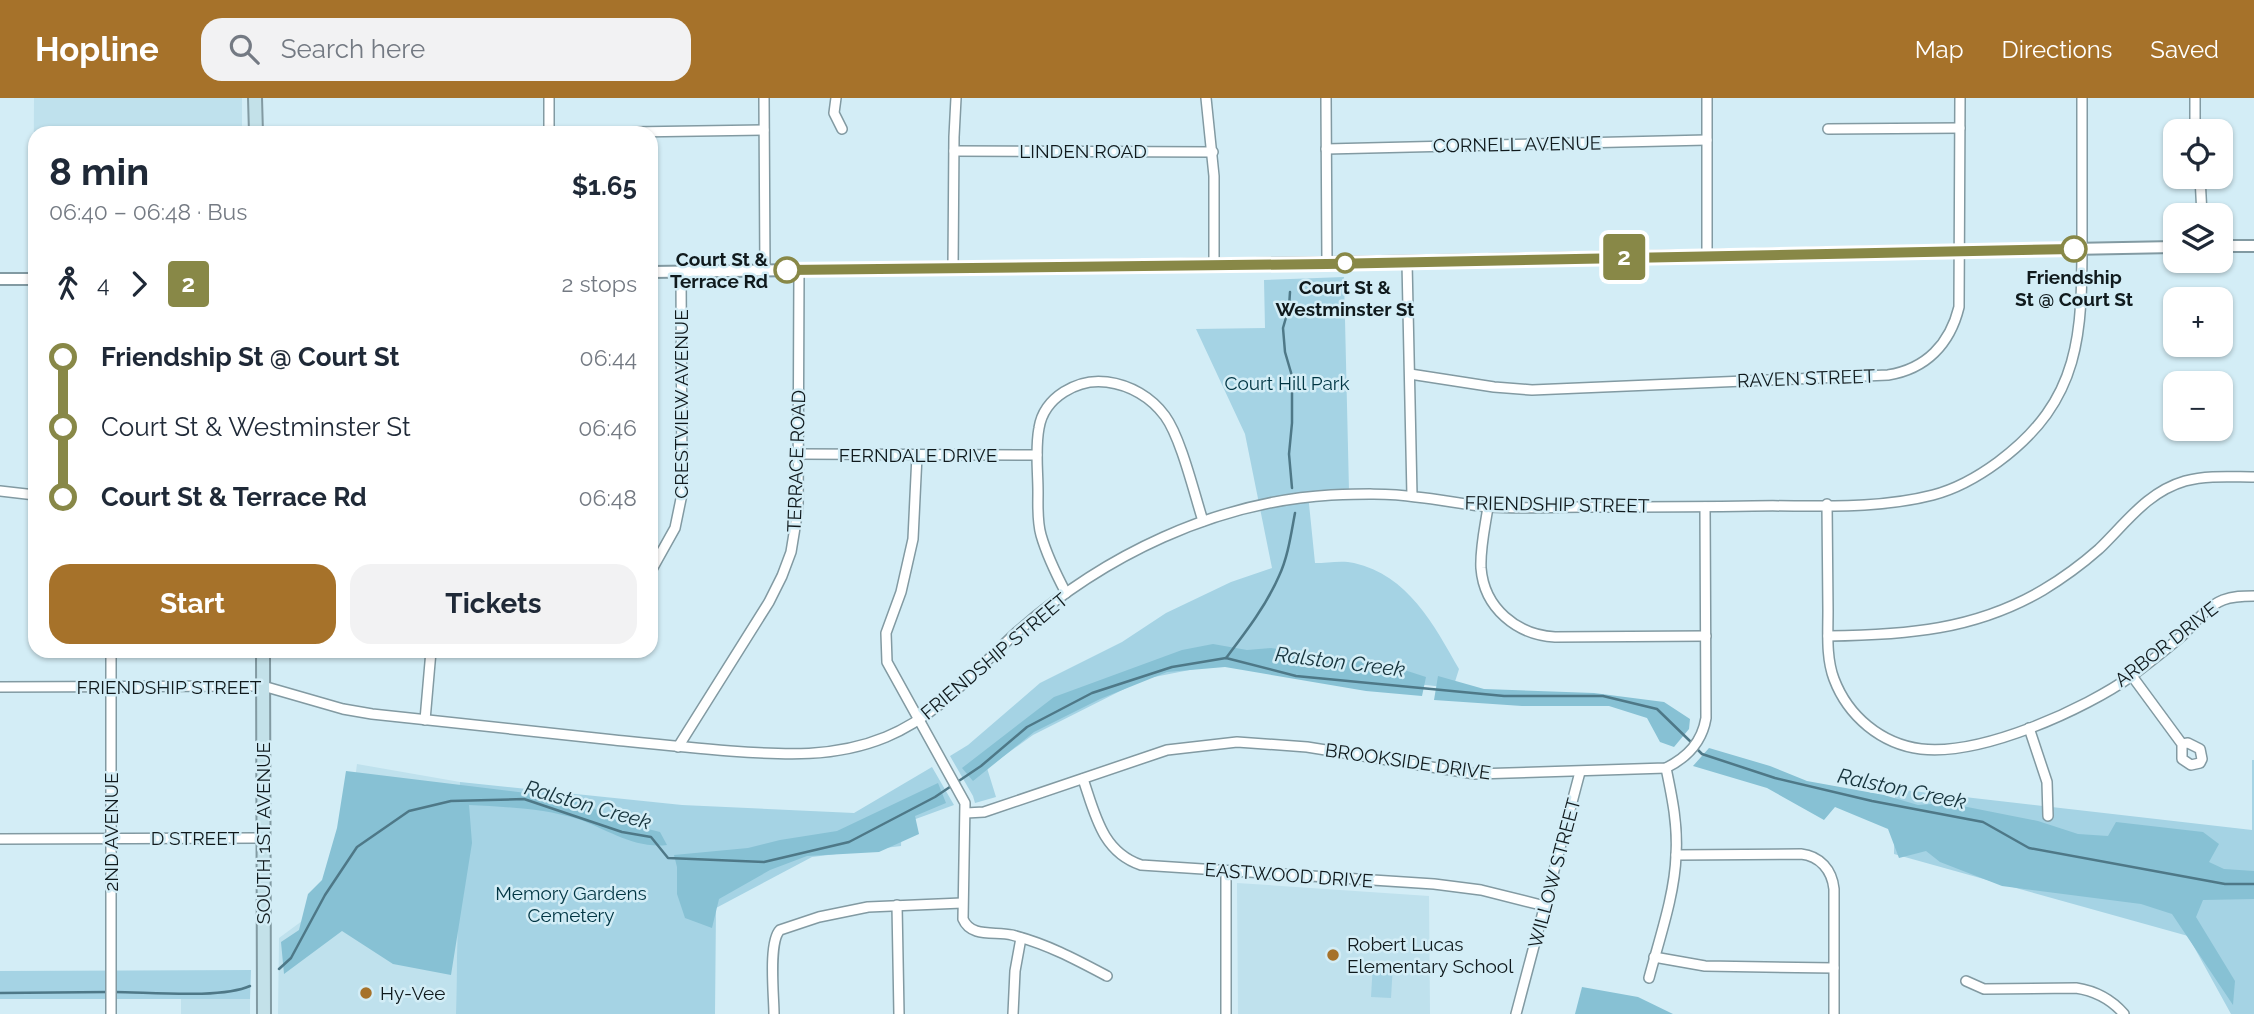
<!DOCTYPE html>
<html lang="en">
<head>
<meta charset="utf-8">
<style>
	:root { --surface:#fff; --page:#f2f2f3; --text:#1f2937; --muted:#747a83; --accent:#a6722a }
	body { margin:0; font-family:Raleway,sans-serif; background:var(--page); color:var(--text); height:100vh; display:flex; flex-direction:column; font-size:26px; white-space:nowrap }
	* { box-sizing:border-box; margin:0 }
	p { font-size:23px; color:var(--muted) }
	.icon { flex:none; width:38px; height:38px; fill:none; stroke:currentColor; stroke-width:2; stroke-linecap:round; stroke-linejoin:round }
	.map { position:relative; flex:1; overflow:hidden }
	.drawer { position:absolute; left:28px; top:28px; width:630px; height:532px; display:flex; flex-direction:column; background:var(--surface); border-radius:21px; box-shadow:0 2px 5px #0004 }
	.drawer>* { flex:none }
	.badge { padding:0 14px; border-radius:5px; font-size:24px; line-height:46px }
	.fabs { position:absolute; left:2163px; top:21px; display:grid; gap:14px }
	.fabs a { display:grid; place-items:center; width:70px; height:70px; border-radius:14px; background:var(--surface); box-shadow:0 2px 5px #0004; font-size:35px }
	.map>.badge { position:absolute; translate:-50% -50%; box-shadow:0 0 0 4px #fff }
	.legs { display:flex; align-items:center; gap:10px; height:77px; padding:0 21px; font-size:23px }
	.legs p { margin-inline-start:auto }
	.overview { display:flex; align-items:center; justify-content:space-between; height:119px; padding:0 21px }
	h1 { font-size:38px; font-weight:700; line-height:52px }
	.button { display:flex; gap:14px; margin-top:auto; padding:14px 21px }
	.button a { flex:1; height:80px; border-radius:21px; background:var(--accent); color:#fff; font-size:28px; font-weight:700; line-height:80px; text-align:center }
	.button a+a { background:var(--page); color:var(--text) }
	ul { padding:0 21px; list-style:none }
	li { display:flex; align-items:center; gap:24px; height:70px; font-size:26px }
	li i { display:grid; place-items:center; width:10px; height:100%; margin:0 9px; background:currentColor }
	li i::after { content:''; width:18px; height:18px; margin:-9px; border:5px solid; border-radius:50%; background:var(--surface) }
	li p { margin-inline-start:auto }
	li:first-child i { background:linear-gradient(#0000 50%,currentColor 0) }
	li:last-child i { background:linear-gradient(currentColor 50%,#0000 0) }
	header { display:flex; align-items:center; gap:42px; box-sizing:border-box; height:98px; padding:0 35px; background:var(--accent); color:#fff }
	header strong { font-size:33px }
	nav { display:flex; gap:38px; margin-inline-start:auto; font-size:24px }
	.search { width:490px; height:63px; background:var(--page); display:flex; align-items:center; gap:18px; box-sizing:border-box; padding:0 24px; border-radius:21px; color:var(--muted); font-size:26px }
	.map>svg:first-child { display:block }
	.built { fill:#bfe1ed }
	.green { fill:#a5d3e4 }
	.forest { fill:#87c1d4 }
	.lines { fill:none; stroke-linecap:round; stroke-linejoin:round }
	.stream { stroke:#4e7887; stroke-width:2.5 }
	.minor-casing { stroke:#829aa2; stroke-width:12 }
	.tertiary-casing { stroke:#829aa2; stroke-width:14 }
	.secondary-casing { stroke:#829aa2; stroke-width:16 }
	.minor { stroke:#fff; stroke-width:9 }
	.tertiary { stroke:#fff; stroke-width:10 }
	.secondary { stroke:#c3e1e9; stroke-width:12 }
	.line-1-casing { stroke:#fff; stroke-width:16 }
	.line-1 { stroke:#888847; stroke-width:10 }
	.stop-1-dot { fill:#fff; stroke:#888847; stroke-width:3.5 }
	.poi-dot { fill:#a6722a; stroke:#d3edf6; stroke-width:2.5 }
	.labels { text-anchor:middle; stroke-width:5; stroke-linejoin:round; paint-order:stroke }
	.street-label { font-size:19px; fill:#101a1d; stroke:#d3edf6 }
	.stop-label { font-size:19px; font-weight:bold; fill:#101a1d; stroke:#d3edf6 }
	.park-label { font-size:19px; fill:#003543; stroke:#d3edf6 }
	.poi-label { font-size:19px; fill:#101a1d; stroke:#d3edf6; text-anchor:start }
	.water-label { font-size:21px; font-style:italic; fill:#15323b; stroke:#d3edf6 }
</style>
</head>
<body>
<header>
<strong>Hopline</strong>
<div class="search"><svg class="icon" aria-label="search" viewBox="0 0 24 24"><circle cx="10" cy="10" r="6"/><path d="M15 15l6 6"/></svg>Search here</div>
<nav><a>Map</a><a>Directions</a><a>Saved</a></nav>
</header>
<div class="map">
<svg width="2254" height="916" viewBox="0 0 2254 916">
	<rect width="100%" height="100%" fill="#d3edf6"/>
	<!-- built -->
	<g class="built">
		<path d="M34,0H242V35H35V171H33Z"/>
		<path d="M357,666L460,684L456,916H278L279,840L340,795Z"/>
		<path d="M1237,785L1429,798L1430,916H1238Z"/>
		<rect x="181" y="901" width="69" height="15"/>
	</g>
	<!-- green -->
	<g class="green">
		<path d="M1344,179L1349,393L1308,396L1315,465C1327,465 1342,462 1354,465C1408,477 1434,527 1459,571L1453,590L1225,565L1144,581L1033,637L987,670L996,699L975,705L973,698L950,658L968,647L1040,585L1122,544L1166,515L1231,484L1272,470L1245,336L1196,231L1265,230L1264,182Z"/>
		<path d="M2252,662H2254V916H2231L2188,838L1894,756L1895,691L2252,732Z"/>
		<path d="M932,669L954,707L902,726L901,748L812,759L716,810L715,916H456L460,684L682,707L854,715Z"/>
		<path d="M1373,865L1393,866L1391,900L1371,899Z"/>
		<path d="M251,872L250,901H0V873Z"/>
	</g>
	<!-- forest -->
	<g class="forest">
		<path d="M1213,546L1247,552L1271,550L1395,569L1426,579L1422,598L1366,593L1225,569L1167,574L1100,601L1034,634L973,683L962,670L1054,599L1182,552Z"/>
		<path d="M1438,578L1484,591L1594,595L1664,604L1690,621L1689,631L1674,649L1660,644L1647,620L1609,608H1522L1434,602Z"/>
		<path d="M1709,650L1770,668L1807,683L1884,697L1918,707L1947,705L2038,723L2078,736L2108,738L2116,724L2203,734L2219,746L2209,764L2224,771L2254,773V801L2203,802L2196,819L2235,883L2233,907L2172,816L2141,806L2002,788L1940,764L1926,753L1899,760L1888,731L1835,709L1824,722L1767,690L1693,668Z"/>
		<path d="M346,673L575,701L620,724L660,734L667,747C634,751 607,731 578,721C542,710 506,709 469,707L472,745L451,877L393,866L342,833L284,876L281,844L299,832L308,796L322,782L337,730Z"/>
		<path d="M938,685L946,705L915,718L919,736L879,754L807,758L770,772L719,801L712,830L685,820L677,796V769L674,757L748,750L780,742L837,733Z"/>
		<path d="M1582,889L1638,899L1673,916H1575Z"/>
	</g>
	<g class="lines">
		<!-- stream -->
		<g class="stream">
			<path d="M1290,194L1289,209L1283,230L1285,254L1292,278V325L1289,356L1292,390"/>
			<path d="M1226,560C1245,535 1266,508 1279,478C1288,459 1291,436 1295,415"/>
			<path d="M1697,651L1702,656L1775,680L1872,703L1983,724L2029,750L2225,786H2254"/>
			<path d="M279,871L291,860L325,797L357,749L409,713L451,703L524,701L622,734L651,739L668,760L764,764L849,744L935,699L981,668L1027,629L1092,595L1172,569L1226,560L1296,578L1504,598H1603L1657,611L1693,646"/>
			<path d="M114,894C148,894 221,901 250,888"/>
			<path d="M0,895L108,894"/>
		</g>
		<defs>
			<g id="minor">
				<path d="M549,0V35"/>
				<path d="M764,0L765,173"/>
				<path d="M836,0L834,15L842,31"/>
				<path d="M1206,0L1214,78V166"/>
				<path d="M1326,0L1327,165"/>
				<path d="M1707,0V157"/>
				<path d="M2195,0V33"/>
				<path d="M1828,31L1960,30"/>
				<path d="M565,35L764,32"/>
				<path d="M1326,51L1707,42"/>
				<path d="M954,53L1213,54"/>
				<path d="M2200,79L2202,117"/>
				<path d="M1407,164L1412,398"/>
				<path d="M953,170L954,39L956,0"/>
				<path d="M1410,276L1494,289L1532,292L1888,277C1926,271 1950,246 1959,209L1960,0"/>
				<path d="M799,356L1037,357"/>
				<path d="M917,357L913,441L901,494L886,535L887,564L965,705L963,821C971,840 995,833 1012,837C1047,846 1075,861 1107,878"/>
				<path d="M0,393L35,397"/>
				<path d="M1827,406C1827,442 1828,477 1828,513C1828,535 1826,560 1834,581C1848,618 1881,646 1921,651C1981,658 2084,612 2133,577C2150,564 2167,551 2183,537C2195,525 2206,509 2223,502C2233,498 2243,498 2254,498"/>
				<path d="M1488,409C1485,429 1480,450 1481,470C1484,510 1517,537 1555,539L1706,538"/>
				<path d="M651,473L675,430L682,396L681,174"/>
				<path d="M1066,495C1056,476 1047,458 1041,437C1037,423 1038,409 1038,394C1038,373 1035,351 1039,330C1044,299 1078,280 1107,284C1130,287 1151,299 1165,318C1181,340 1194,395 1203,423"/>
				<path d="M1828,538C1906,537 1975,532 2043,492C2063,480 2082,466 2099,451C2126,425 2147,394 2185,383C2208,377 2231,379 2254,379"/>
				<path d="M111,553V916"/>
				<path d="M2132,578L2182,646V661L2191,667L2200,665L2202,661L2200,651L2188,645L2182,646"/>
				<path d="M0,589L263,588L343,611L372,616C453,625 534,633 614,642C653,646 691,650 730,653C784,657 835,660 886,639C940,617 975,572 1017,534C1104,457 1215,404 1331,397C1359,396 1388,395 1416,399C1440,401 1465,407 1489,409C1521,411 1553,409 1584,409C1641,409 1697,409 1753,408C1812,407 1875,412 1933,397C1956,391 1979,378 1998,364C2083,301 2082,233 2082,137C2082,92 2082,46 2082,0"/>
				<path d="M425,622L431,553"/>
				<path d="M2029,630L2047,684L2048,718"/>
				<path d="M678,649L769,504L782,478L791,454L798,411L799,172"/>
				<path d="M1083,681C1095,716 1102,754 1141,767L1434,786L1481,792L1545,808"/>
				<path d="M966,715L984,714L1167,652L1237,644L1307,649L1475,676L1666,670C1688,659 1702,644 1706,620L1705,409"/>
				<path d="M0,741L263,740"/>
				<path d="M1676,757L1801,756C1820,758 1832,772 1834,791V916"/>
				<path d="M1226,773V916"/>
				<path d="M897,807L899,916"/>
				<path d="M1654,859L1705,868L1834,870"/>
				<path d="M1649,880C1659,842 1675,796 1676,757C1678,727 1672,699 1666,670"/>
				<path d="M1966,883L1984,891L2076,890C2096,893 2111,901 2124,916"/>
				<path d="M774,916C774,898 768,844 780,832L819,819L868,809L962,805"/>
				<path d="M1013,916L1015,873L1021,840"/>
				<path d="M1516,916L1580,674"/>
			</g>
			<g id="tertiary">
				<path d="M2221,148H2254"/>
				<path d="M651,174L1327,165L2175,149"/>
				<path d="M0,181H35"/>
			</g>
			<g id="secondary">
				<path d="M255,0L256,35"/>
				<path d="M263,553L264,916"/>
			</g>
		</defs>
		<!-- minor casing -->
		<use href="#minor" class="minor-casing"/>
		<!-- tertiary casing -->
		<use href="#tertiary" class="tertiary-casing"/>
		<!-- secondary casing -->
		<use href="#secondary" class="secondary-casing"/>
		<!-- minor -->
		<use href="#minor" class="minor"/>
		<!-- tertiary -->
		<use href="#tertiary" class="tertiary"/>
		<!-- secondary -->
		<use href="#secondary" class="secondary"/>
	</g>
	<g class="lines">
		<defs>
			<path id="line-1" d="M787,172L1327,166L2074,151"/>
		</defs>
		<!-- line-1 casing -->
		<use href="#line-1" class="line-1-casing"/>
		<!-- line-1 -->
		<use href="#line-1" class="line-1"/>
	</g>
	<!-- markers -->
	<g class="stop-1-dot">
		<circle cx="2074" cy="151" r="12"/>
		<circle cx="1345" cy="165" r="9"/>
		<circle cx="787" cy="172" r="12"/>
	</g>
	<g class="poi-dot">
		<circle cx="1333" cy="857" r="7"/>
		<circle cx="366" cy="895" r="7"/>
	</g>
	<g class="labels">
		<!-- street labels -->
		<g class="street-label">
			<text transform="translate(1517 46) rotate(-1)" y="7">CORNELL AVENUE</text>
			<text x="1083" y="60">LINDEN ROAD</text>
			<text transform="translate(1806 280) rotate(-2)" y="7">RAVEN STREET</text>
			<text transform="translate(681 306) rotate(-90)" y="7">CRESTVIEW AVENUE</text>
			<text x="918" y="364">FERNDALE DRIVE</text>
			<text transform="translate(796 363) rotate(-88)" y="7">TERRACE ROAD</text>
			<text transform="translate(1557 406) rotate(1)" y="7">FRIENDSHIP STREET</text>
			<text transform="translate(2166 546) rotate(-38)" y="7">ARBOR DRIVE</text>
			<text transform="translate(994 558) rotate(-40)" y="7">FRIENDSHIP STREET</text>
			<text x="169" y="596">FRIENDSHIP STREET</text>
			<text transform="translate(1408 663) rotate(8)" y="7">BROOKSIDE DRIVE</text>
			<text transform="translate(111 734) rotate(-90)" y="7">2ND AVENUE</text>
			<text transform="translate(263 735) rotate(-90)" y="7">SOUTH 1ST AVENUE</text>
			<text x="195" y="747">D STREET</text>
			<text transform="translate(1554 775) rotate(-75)" y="7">WILLOW STREET</text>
			<text transform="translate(1289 777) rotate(4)" y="7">EASTWOOD DRIVE</text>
		</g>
		<!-- stop labels -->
		<g class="stop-label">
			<text x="768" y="168" text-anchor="end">Court St &amp;<tspan x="768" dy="22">Terrace Rd</tspan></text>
			<text x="2074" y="186">Friendship<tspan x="2074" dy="22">St @ Court St</tspan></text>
			<text x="1345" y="196">Court St &amp;<tspan x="1345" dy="22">Westminster St</tspan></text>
		</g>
		<!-- park labels -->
		<g class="park-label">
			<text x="1287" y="292">Court Hill Park</text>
			<text x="571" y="802">Memory Gardens<tspan x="571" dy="22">Cemetery</tspan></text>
		</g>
		<!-- poi labels -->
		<g class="poi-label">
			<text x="1347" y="853">Robert Lucas<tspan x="1347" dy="22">Elementary School</tspan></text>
			<text x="380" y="902">Hy-Vee</text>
		</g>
		<!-- water labels -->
		<g class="water-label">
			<text transform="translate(1340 564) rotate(7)" y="7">Ralston Creek</text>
			<text transform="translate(1902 691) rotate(12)" y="7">Ralston Creek</text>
			<text transform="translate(588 707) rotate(16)" y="7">Ralston Creek</text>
		</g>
	</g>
</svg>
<div class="fabs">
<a><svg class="icon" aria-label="locate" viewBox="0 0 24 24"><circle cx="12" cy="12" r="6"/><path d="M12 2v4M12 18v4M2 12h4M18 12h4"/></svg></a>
<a><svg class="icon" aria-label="layers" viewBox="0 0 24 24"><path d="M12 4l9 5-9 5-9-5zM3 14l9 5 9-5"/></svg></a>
<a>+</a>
<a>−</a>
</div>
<b class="badge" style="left:1624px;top:159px;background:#888847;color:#fff">2</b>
<section class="drawer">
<div class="overview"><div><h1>8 min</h1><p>06:40 – 06:48 · Bus</p></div><b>$1.65</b></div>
<div class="legs"><svg class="icon" aria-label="walk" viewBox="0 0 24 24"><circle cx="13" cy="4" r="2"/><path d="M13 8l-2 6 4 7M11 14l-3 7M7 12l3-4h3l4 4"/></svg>4<svg class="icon" aria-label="forward" viewBox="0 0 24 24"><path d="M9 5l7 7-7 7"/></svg><b class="badge" style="background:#888847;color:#fff">2</b><p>2 stops</p></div>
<ul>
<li><i style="color:#888847"></i><b>Friendship St @ Court St</b><p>06:44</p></li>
<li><i style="color:#888847"></i><span>Court St &amp; Westminster St</span><p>06:46</p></li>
<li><i style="color:#888847"></i><b>Court St &amp; Terrace Rd</b><p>06:48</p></li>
</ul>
<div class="button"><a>Start</a><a>Tickets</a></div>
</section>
</div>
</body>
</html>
